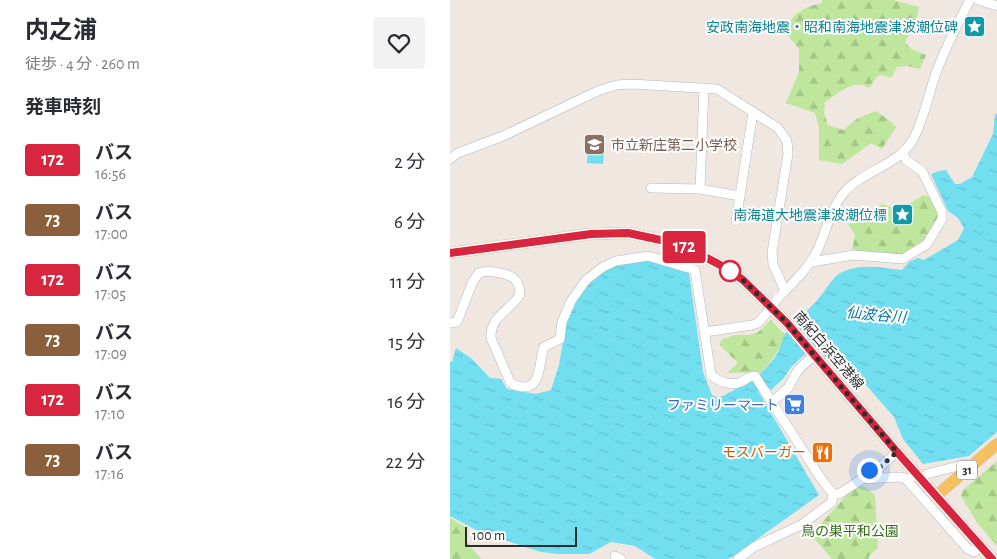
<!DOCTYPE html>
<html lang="ja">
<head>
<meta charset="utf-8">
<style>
	:root { --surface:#fff; --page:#f2f2f3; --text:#2b2b33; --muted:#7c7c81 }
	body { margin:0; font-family:"Alegreya Sans","Noto Sans JP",sans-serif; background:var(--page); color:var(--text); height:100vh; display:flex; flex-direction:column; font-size:19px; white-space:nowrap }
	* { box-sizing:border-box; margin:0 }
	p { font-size:16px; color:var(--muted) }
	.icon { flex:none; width:28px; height:28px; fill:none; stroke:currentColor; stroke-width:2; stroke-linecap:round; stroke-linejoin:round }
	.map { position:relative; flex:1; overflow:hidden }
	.drawer { display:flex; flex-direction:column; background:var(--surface); width:450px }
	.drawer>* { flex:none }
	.badge { padding:0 10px; border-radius:4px; font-size:18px; line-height:32px }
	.scale { position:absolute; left:15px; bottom:12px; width:112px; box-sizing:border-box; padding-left:5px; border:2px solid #2d2d2d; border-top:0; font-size:14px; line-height:18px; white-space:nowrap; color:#2d2d2d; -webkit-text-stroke:4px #fff; paint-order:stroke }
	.you { position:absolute; width:25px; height:25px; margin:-12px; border:4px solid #fff; border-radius:50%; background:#1a73e8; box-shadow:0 0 0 8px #1a73e833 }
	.map>.badge { position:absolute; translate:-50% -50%; box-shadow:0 0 0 2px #fff }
	h2 { padding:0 25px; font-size:19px; line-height:45px }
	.round { display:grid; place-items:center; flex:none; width:52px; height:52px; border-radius:5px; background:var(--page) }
	.summary { display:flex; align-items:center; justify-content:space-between; height:85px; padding:0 25px }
	h1 { font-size:24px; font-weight:700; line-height:38px }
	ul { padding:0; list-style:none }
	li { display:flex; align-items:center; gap:15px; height:60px; padding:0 25px }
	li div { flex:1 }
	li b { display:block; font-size:19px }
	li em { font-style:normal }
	li .badge { min-width:55px; font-weight:700; text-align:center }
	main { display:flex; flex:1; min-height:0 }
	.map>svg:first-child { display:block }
	.forest { fill:url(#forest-firs) }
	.water { fill:url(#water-ripples) }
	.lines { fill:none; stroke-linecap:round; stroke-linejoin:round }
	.minor-casing { stroke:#b3b7c1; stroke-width:10 }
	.major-casing { stroke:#c8c8c8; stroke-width:12 }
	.minor { stroke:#fff; stroke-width:9 }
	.major { stroke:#f4c060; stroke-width:11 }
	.minor-bridge-casing { stroke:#b3b7c1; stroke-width:10; stroke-linecap:butt }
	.minor-bridge { stroke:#fff; stroke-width:9 }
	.line-casing { stroke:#fff; stroke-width:11 }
	.line { stroke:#d7263d; stroke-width:8 }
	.walk { stroke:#2d2d2d; stroke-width:5; stroke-dasharray:0 9 }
	.stop-dot { fill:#fff; stroke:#d7263d; stroke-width:2.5 }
	.labels { text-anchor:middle; stroke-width:4; stroke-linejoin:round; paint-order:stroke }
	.shield { fill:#fff; stroke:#6c6c6c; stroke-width:1 }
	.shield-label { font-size:12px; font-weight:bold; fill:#2d2d2d }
	.culture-label { font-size:14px; fill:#0d838f; stroke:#fff; text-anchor:end }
	.education-label { font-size:14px; fill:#785e54; stroke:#fff; text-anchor:start }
	.street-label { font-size:14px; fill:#2d2d2d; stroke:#fff }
	.shop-label { font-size:14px; fill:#366cbe; stroke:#fff; text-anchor:end }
	.food-label { font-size:14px; fill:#c56008; stroke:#fff; text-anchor:end }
	.park-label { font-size:14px; fill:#356e1a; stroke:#fff }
	.water-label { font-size:15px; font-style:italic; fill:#0b7b9c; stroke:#fff }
</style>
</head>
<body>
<main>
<section class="drawer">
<div class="summary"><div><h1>内之浦</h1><p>徒歩 · 4 分 · 260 m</p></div><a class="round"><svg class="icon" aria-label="heart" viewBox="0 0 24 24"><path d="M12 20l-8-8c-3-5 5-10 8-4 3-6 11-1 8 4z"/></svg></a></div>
<h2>発車時刻</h2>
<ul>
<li><span class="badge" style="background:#d7263d;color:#fff">172</span><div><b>バス</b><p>16:56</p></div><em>2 分</em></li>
<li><span class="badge" style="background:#8b5e3c;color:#fff">73</span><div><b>バス</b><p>17:00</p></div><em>6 分</em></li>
<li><span class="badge" style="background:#d7263d;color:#fff">172</span><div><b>バス</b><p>17:05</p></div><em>11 分</em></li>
<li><span class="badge" style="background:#8b5e3c;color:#fff">73</span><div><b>バス</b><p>17:09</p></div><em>15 分</em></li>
<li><span class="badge" style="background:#d7263d;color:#fff">172</span><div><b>バス</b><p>17:10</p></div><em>16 分</em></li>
<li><span class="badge" style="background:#8b5e3c;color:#fff">73</span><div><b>バス</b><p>17:16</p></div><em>22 分</em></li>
</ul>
</section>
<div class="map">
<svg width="547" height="559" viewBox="0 0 547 559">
	<defs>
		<pattern id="forest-firs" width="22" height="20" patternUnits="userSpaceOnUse" patternTransform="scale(1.25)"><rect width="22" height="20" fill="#bee69c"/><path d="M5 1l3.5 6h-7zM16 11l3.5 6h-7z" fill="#a4c687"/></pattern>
		<pattern id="water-ripples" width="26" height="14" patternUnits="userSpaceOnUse" patternTransform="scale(1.25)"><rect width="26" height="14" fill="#72dff1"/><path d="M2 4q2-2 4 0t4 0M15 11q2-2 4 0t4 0" fill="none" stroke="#63c0cf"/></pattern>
	</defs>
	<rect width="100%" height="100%" fill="#efe7e0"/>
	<!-- forest -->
	<g class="forest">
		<path d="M373,0H443L469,7L466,22L455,42L461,49L476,55L470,69L457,66L447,67L441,78L432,75L427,77L419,88C404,77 388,94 375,102L374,113L378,125L393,130L408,118L426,111L436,118L446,127L432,149L421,143L392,164L369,160V127L365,113L336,103L349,72V49L335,32C342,15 351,7 370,4Z"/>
		<path d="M473,195L483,198L488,213V221L476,241L454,256L402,251L405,235L398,224L433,204L445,209L461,203Z"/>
		<path d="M321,320L335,335C329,350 322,361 311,372L277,373L288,363L270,345L271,340L284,335H298L307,333Z"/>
		<path d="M547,461V546L528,524L511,496L513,490Z"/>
		<path d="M414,486L425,495L428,548L419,556V559H382L361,535L402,489Z"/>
		<path d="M0,518L17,528L15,540L31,559H0Z"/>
	</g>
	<!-- water -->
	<g class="water">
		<path d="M545,114H547V432L519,456L473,464L453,439L444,417L402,369L374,356L366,347L354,355L341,367L334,378L321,390L316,385L308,391L369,495L282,557L278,559H205L185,546L161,542L139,554H108L91,552L30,532L0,516V362H2L6,348L22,359L40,378L51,379L57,389L86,394L101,390L109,365L116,324L131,292L145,278L164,264L198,261L239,273L253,372L262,395L268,398C291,387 316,374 328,352C331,346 332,339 335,334C345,321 359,310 369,298C376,290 383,276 392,272C413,263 431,268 452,270L459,262L468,258L474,260L508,240L514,228L508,218L498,211L481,174L489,171L496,170L505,184H510L522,177L543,134Z"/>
		<path d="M139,135L155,136L153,164L137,163Z"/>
	</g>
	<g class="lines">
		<defs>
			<g id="minor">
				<path d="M528,0L547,6"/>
				<path d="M0,159L8,153L53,136L150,90L167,85L181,84L267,89L328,128L337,141L338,154L322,252L323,264L335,291"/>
				<path d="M201,188L250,189L290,196"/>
				<path d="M250,189L254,88"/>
				<path d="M286,221L303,112"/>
				<path d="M361,262L404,255L453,259L477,244L492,219V212L472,171L456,160L453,153"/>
				<path d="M332,294C344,282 358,268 366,253C376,234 379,211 393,194C411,171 446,167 462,141C474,121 478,95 486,73C495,48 508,23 520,0"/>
				<path d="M0,323L7,322L23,281L29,273C34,271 39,271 45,272C60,274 70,278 70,294C61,311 40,315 41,338L60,382C64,386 69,387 75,387C92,386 89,359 94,347L110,339L112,322L121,301L136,280L153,267L166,261L198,256L245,270L261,375C269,382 283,387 293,381C298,378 299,376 305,376L372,480L383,494"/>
				<path d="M255,332L302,325L308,323L316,314"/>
				<path d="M322,402L338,388L348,370L364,355"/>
				<path d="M477,474L516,464L520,467"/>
				<path d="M412,479L450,477L460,479"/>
				<path d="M456,479L518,549L524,552L530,546"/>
				<path d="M383,494H389L412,479L419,469L430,467L447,452"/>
				<path d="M165,556L171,559"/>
				<path d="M288,559L304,547L351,525L382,502L383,494"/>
			</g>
			<g id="major">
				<path d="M0,253L141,234L178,233L220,242L253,256L276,268L293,280L337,323L447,452L542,559"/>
				<path d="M486,496L547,444"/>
			</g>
		</defs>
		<!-- minor casing -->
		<use href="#minor" class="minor-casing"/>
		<!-- major casing -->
		<use href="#major" class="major-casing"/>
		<!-- minor -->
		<use href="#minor" class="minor"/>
		<!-- major -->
		<use href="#major" class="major"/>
		<defs>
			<path id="minor-bridge" d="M316,314L328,298"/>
		</defs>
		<!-- minor-bridge casing -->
		<use href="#minor-bridge" class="minor-bridge-casing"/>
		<!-- minor-bridge -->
		<use href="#minor-bridge" class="minor-bridge"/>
	</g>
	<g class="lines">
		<defs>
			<path id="line" d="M0,253L141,234L178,233L220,242L253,256L276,268L293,280L337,323L447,452L542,559"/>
		</defs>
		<!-- line casing -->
		<use href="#line" class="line-casing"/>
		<!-- line -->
		<use href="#line" class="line"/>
		<!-- walk -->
		<path class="walk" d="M280,271L276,268L293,280L337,323L447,452L430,467L419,470"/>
	</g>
	<!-- icons -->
	<defs>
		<symbol id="sight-square" viewBox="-11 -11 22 22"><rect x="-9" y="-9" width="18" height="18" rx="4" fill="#0f9aa8" stroke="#fff"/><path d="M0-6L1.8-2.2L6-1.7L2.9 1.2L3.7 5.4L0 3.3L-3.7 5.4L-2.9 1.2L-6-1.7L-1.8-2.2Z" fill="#fff"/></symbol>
		<symbol id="school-square" viewBox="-11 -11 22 22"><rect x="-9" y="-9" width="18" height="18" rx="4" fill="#8d6e63" stroke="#fff"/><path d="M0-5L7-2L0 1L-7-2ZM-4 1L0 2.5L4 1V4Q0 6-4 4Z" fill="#fff"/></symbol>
		<symbol id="supermarket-square" viewBox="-11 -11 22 22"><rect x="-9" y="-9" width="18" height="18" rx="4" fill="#3f7fe0" stroke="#fff"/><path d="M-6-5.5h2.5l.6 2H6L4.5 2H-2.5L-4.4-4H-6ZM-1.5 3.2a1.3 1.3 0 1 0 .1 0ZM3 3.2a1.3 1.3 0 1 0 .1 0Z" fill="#fff"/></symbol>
		<symbol id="restaurant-square" viewBox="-11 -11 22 22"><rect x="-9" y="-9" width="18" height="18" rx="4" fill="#e8710a" stroke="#fff"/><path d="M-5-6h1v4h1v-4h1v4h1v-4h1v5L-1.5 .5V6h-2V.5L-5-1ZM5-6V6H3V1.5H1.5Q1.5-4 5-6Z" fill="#fff"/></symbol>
	</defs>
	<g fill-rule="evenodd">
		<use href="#sight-square" x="512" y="14" width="25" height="25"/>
		<use href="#school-square" x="132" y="132" width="25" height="25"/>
		<use href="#sight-square" x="440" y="202" width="25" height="25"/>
		<use href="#supermarket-square" x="332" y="392" width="25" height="25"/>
		<use href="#restaurant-square" x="360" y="440" width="25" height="25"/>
	</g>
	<!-- markers -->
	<circle class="stop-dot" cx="280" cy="271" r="10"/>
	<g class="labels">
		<!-- shield labels -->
		<rect class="shield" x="507" y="460.5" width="20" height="19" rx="4"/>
		<g class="shield-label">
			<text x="517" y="474">31</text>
		</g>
		<!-- culture labels -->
		<g class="culture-label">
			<text x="508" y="32">安政南海地震・昭和南海地震津波潮位碑</text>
			<text x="437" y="220">南海道大地震津波潮位標</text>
		</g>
		<!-- education labels -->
		<g class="education-label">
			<text x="161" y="150">市立新庄第二小学校</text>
		</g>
		<!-- street labels -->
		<g class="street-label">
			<text transform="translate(379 350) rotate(49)" y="5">南紀白浜空港線</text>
		</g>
		<!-- shop labels -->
		<g class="shop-label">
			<text x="329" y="410">ファミリーマート</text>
		</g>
		<!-- food labels -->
		<g class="food-label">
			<text x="356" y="457">モスバーガー</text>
		</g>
		<!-- park labels -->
		<g class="park-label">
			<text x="400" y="536">鳥の巣平和公園</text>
		</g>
		<!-- water labels -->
		<g class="water-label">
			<text transform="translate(426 315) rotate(5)" y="5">仙波谷川</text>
		</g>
	</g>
</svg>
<div class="scale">100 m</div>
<div class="you" style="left:419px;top:470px"></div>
<b class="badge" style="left:234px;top:247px;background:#d7263d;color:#fff">172</b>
</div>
</main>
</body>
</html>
